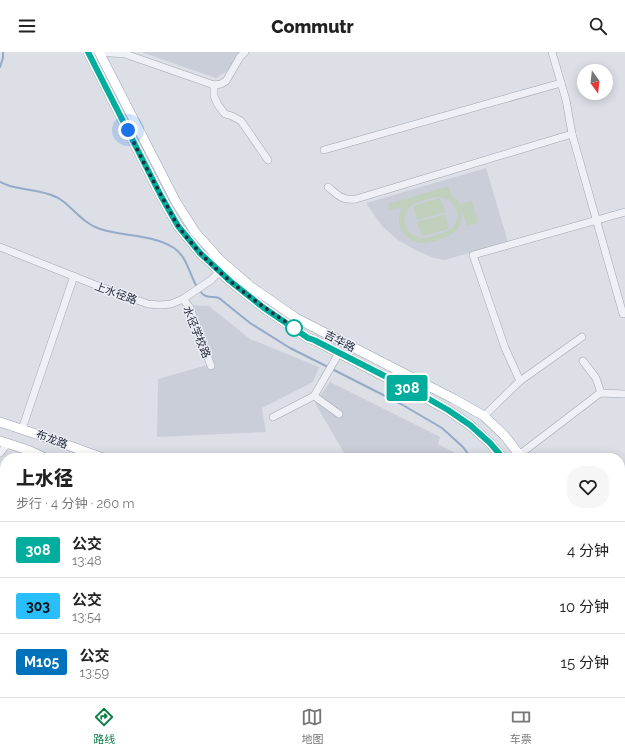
<!DOCTYPE html>
<html lang="zh">
<head>
<meta charset="utf-8">
<style>
	:root { --surface:#fff; --page:#f6f6f6; --text:#222; --muted:#767676; --line:#e0e0e0; --accent:#0b8043 }
	body { margin:0; font-family:Raleway,"Noto Sans SC",sans-serif; background:var(--page); color:var(--text); height:100vh; display:flex; flex-direction:column; font-size:15px; white-space:nowrap }
	* { box-sizing:border-box; margin:0 }
	p { font-size:13px; color:var(--muted) }
	.icon { flex:none; width:22px; height:22px; fill:none; stroke:currentColor; stroke-width:2; stroke-linecap:round; stroke-linejoin:round }
	.map { position:relative; flex:1; overflow:hidden }
	.sheet { position:absolute; left:0px; top:401px; width:625px; height:244px; display:flex; flex-direction:column; background:var(--surface); border-radius:16px 16px 0 0; box-shadow:0 2px 10px #0003 }
	.sheet>* { flex:none }
	.badge { padding:0 8px; border-radius:3px; font-size:14px; line-height:26px }
	.needle { width:26px; rotate:165deg }
	.fabs { position:absolute; left:577px; top:12px; display:grid; gap:8px }
	.fabs a { display:grid; place-items:center; width:36px; height:36px; border-radius:50%; background:var(--surface); box-shadow:0 2px 10px #0003; font-size:20px }
	.you { position:absolute; width:20px; height:20px; margin:-10px; border:3px solid #fff; border-radius:50%; background:#1a73e8; box-shadow:0 0 0 6px #1a73e833 }
	.map>.badge { position:absolute; translate:-50% -50%; box-shadow:0 0 0 2px #fff }
	.round { display:grid; place-items:center; flex:none; width:42px; height:42px; border-radius:16px; background:var(--page) }
	.head { display:flex; align-items:center; justify-content:space-between; height:68px; padding:0 16px }
	h1 { font-size:19px; font-weight:800; line-height:30px }
	ul { padding:0; list-style:none }
	li { display:flex; align-items:center; gap:12px; height:56px; padding:0 16px; border-top:1px solid var(--line) }
	li div { flex:1 }
	li b { display:block; font-size:15px }
	li em { font-style:normal }
	li .badge { min-width:44px; font-weight:700; text-align:center }
	header { display:flex; justify-content:space-between; align-items:center; height:52px; padding:0 16px; background:var(--surface); font-size:18px; font-weight:800 }
	.dock { display:flex; justify-content:space-around; align-items:center; height:56px; border-top:1px solid var(--line); background:var(--surface); font-size:11px; color:var(--muted) }
	.dock a { display:grid; justify-items:center; gap:2px }
	.dock .on { color:var(--accent) }
	.map>svg:first-child { display:block }
	.built { fill:#caced8 }
	.green { fill:#c0d0bc; fill-rule:evenodd }
	.lines { fill:none; stroke-linecap:round; stroke-linejoin:round }
	.stream { stroke:#95aac8; stroke-width:2 }
	.minor-casing { stroke:#a1a6b0; stroke-width:8 }
	.major-casing { stroke:#9ba2b2; stroke-width:10 }
	.minor { stroke:#eef0f5; stroke-width:7 }
	.major { stroke:#fff; stroke-width:9 }
	.major-bridge-casing { stroke:#9ba2b2; stroke-width:10; stroke-linecap:butt }
	.major-bridge { stroke:#fff; stroke-width:9 }
	.line-casing { stroke:#fff; stroke-width:9 }
	.line { stroke:#01ad9c; stroke-width:6 }
	.walk { stroke:#252c3d; stroke-width:4; stroke-dasharray:0 7.2 }
	.stop-dot { fill:#fff; stroke:#01ad9c; stroke-width:2 }
	.labels { text-anchor:middle; stroke-width:3; stroke-linejoin:round; paint-order:stroke }
	.street-label { font-size:11px; fill:#252c3d; stroke:#ebeef4 }
</style>
</head>
<body>
<header><svg class="icon" aria-label="menu" viewBox="0 0 24 24"><path d="M4 6h16M4 12h16M4 18h16"/></svg>Commutr<svg class="icon" aria-label="search" viewBox="0 0 24 24"><circle cx="10" cy="10" r="6"/><path d="M15 15l6 6"/></svg></header>
<div class="map">
<svg width="625" height="645" viewBox="0 0 625 645">
	<rect width="100%" height="100%" fill="#dcdfe6"/>
	<!-- built -->
	<g class="built">
		<path d="M141,0H240L227,19L216,26Z"/>
		<path d="M486,116L508,190L444,208L434,206L415,198L398,188L383,175L377,167L366,151Z"/>
		<path d="M185,253L209,254L250,287L319,315L313,330L262,356L266,380L157,385L158,327L207,313Z"/>
		<path d="M330,330L440,385L438,392L455,401L453,406H347L315,351Z"/>
	</g>
	<!-- green -->
	<g class="green">
		<path d="M449,134L451,143L458,149L461,154V152L472,149L478,171L467,174L462,159C462,165 462,171 458,176C453,183 447,185 440,187C434,189 428,191 422,191C409,190 398,179 399,166C399,162 401,158 403,155L390,158L388,152ZM438,145C454,146 464,163 452,176C447,181 430,185 423,186C407,186 398,166 410,155C416,149 429,146 438,145Z"/>
		<path d="M440,146L445,160L417,168L413,154Z"/>
		<path d="M445,162L449,177L422,184L417,170Z"/>
	</g>
	<g class="lines">
		<!-- stream -->
		<g class="stream">
			<path d="M0,15L3,6V0"/>
			<path d="M0,130C5,132 9,134 14,135C27,138 45,139 56,145C59,146 61,148 64,150C76,160 85,172 100,177C124,185 153,182 174,196C188,206 189,222 197,235"/>
			<path d="M200,239C205,247 212,244 219,246L250,271L290,296L328,315"/>
			<path d="M332,317L401,352L442,376L463,395L471,406"/>
			<path d="M476,640L480,645"/>
		</g>
		<defs>
			<g id="minor">
				<path d="M98,0L125,2L214,33L221,32L226,29L240,5L245,0"/>
				<path d="M552,0L566,48L572,82L623,262"/>
				<path d="M214,33V44L218,53L225,62L232,64L241,69L268,108"/>
				<path d="M324,98L561,31"/>
				<path d="M328,135C338,143 342,149 356,147L572,82"/>
				<path d="M0,195L98,234L148,252L160,253L171,252L183,247L211,228L223,216"/>
				<path d="M183,247L190,256L211,314"/>
				<path d="M583,309L596,326L601,341"/>
				<path d="M520,329L505,296L473,203L625,160"/>
				<path d="M314,344L339,362"/>
				<path d="M484,364L520,329L582,285"/>
				<path d="M273,365L314,344L339,301"/>
				<path d="M22,377L74,224"/>
				<path d="M0,401L8,391"/>
				<path d="M519,403L600,341L625,342"/>
			</g>
			<g id="major">
				<path d="M88,0L161,144L178,174L200,201L230,229L264,256L308,286L314,288L420,343L448,358L470,373L490,391L503,406"/>
				<path d="M99,0L176,150L195,180L220,208L250,234L296,266L454,347L484,364L504,383L522,406"/>
				<path d="M0,370L48,386L103,406"/>
				<path d="M0,389L28,398L45,406"/>
				<path d="M0,420L5,418"/>
				<path d="M620,532L625,537"/>
				<path d="M620,561L625,570"/>
				<path d="M620,609L625,611"/>
				<path d="M620,622L625,624"/>
				<path d="M620,637L625,640"/>
				<path d="M567,640L570,645"/>
				<path d="M596,640L605,645"/>
			</g>
		</defs>
		<!-- minor casing -->
		<use href="#minor" class="minor-casing"/>
		<!-- major casing -->
		<use href="#major" class="major-casing"/>
		<!-- minor -->
		<use href="#minor" class="minor"/>
		<!-- major -->
		<use href="#major" class="major"/>
		<defs>
			<path id="major-bridge" d="M620,561L625,560"/>
		</defs>
		<!-- major-bridge casing -->
		<use href="#major-bridge" class="major-bridge-casing"/>
		<!-- major-bridge -->
		<use href="#major-bridge" class="major-bridge"/>
	</g>
	<g class="lines">
		<defs>
			<path id="line" d="M88,0L161,144L178,174L200,201L230,229L264,256L308,286L314,288L420,342L448,358L470,373L490,391L503,406"/>
		</defs>
		<!-- line casing -->
		<use href="#line" class="line-casing"/>
		<!-- line -->
		<use href="#line" class="line"/>
		<!-- walk -->
		<path class="walk" d="M128,78C140,104 153,129 167,154C171,161 174,168 179,175C209,217 252,248 295,276H294"/>
	</g>
	<!-- markers -->
	<circle class="stop-dot" cx="294" cy="276" r="8"/>
	<g class="labels">
		<!-- street labels -->
		<g class="street-label">
			<text transform="translate(116 241) rotate(20)" y="4">上水径路</text>
			<text transform="translate(197 280) rotate(68)" y="4">水径学校路</text>
			<text transform="translate(340 289) rotate(27)" y="4">吉华路</text>
			<text transform="translate(52 387) rotate(20)" y="4">布龙路</text>
		</g>
	</g>
</svg>
<div class="fabs">
<a><svg class="needle" viewBox="-14 -14 28 28"><path d="M0-13l5 13h-10z" fill="#e53935"/><path d="M0 13l5-13h-10z" fill="#767676"/></svg></a>
</div>
<div class="you" style="left:128px;top:78px"></div>
<b class="badge" style="left:407px;top:336px;background:#01ad9c;color:#fff">308</b>
<section class="sheet">
<div class="head"><div><h1>上水径</h1><p>步行 · 4 分钟 · 260 m</p></div><a class="round"><svg class="icon" aria-label="heart" viewBox="0 0 24 24"><path d="M12 20l-8-8c-3-5 5-10 8-4 3-6 11-1 8 4z"/></svg></a></div>
<ul>
<li><span class="badge" style="background:#01ad9c;color:#fff">308</span><div><b>公交</b><p>13:48</p></div><em>4 分钟</em></li>
<li><span class="badge" style="background:#29bfff;color:#111">303</span><div><b>公交</b><p>13:54</p></div><em>10 分钟</em></li>
<li><span class="badge" style="background:#0072bc;color:#fff">M105</span><div><b>公交</b><p>13:59</p></div><em>15 分钟</em></li>
</ul>
</section>
</div>
<nav class="dock">
<a class="on"><svg class="icon" aria-label="directions" viewBox="0 0 24 24"><path d="M12 3l9 9-9 9-9-9zM9 14v-3h6M13 9l2 2-2 2"/></svg>路线</a>
<a><svg class="icon" aria-label="map" viewBox="0 0 24 24"><path d="M3 6l6-2 6 2 6-2v14l-6 2-6-2-6 2zM9 4v14M15 6v14"/></svg>地图</a>
<a><svg class="icon" aria-label="tickets" viewBox="0 0 24 24"><path d="M3 7h18v10H3zM15 7v10"/></svg>车票</a>
</nav>
</body>
</html>
